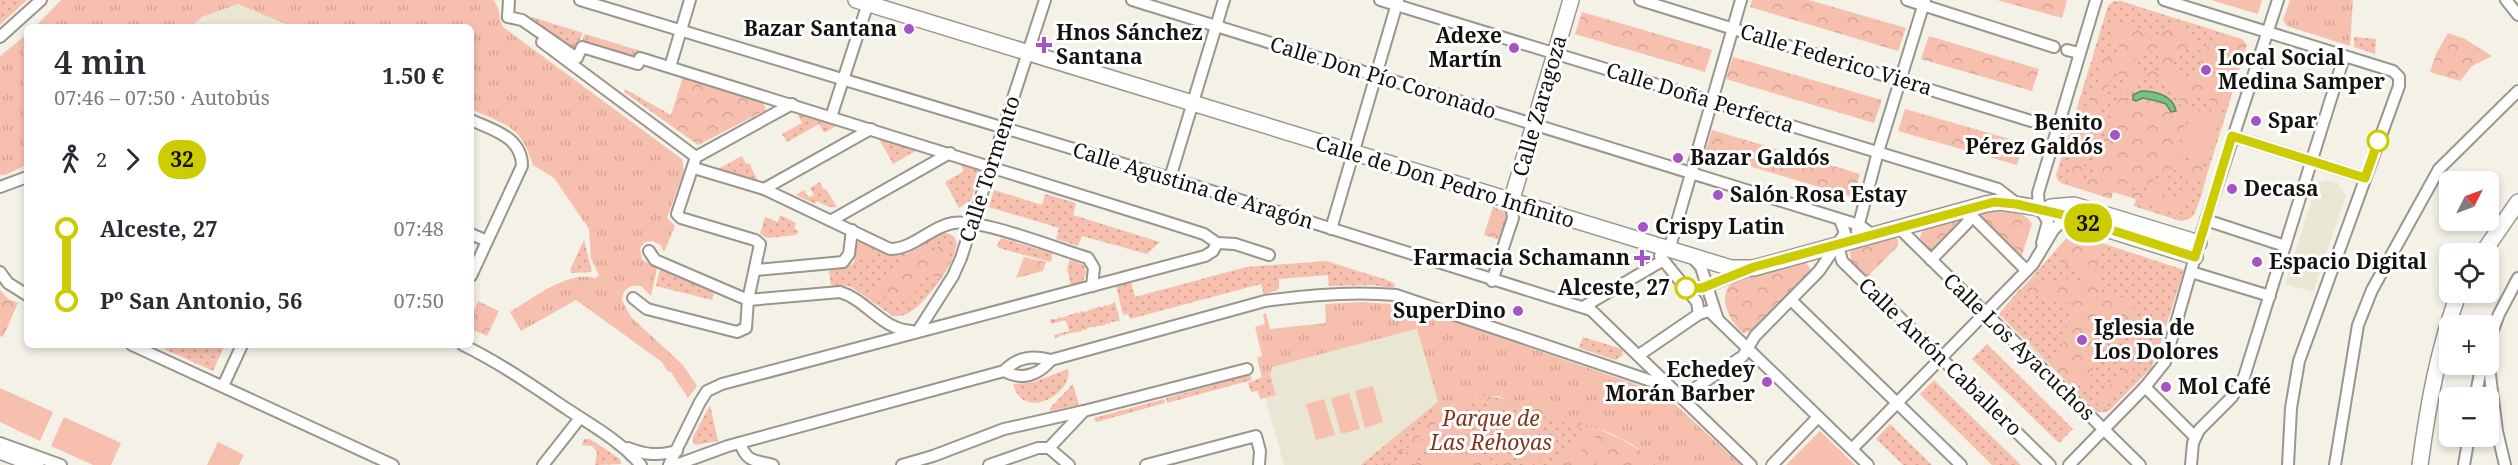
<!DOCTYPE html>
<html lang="es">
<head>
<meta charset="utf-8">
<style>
	:root { --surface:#fff; --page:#f2f2f3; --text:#2b2b33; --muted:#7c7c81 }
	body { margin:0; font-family:"Noto Serif",serif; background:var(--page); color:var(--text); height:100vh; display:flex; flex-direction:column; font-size:22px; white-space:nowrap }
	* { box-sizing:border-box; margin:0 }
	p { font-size:20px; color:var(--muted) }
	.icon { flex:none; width:33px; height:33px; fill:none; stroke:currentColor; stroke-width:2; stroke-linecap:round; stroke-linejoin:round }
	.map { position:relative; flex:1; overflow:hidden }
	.drawer { position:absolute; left:24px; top:24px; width:450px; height:324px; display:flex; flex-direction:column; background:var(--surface); border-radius:9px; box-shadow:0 3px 9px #0003 }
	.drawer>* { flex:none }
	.badge { padding:0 12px; border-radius:20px; font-size:21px; line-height:39px }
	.needle { width:39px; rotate:48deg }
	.controls { position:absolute; left:2439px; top:171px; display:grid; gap:12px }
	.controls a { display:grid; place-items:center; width:60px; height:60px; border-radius:9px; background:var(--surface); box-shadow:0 3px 9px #0003; font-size:30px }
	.map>.badge { position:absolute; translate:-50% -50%; box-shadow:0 0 0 3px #fff }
	.legs { display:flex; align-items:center; gap:9px; height:66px; padding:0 30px; font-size:20px }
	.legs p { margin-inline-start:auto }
	.head { display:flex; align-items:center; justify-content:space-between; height:102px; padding:0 30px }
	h1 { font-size:33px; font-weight:600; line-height:45px }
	ul { padding:0 30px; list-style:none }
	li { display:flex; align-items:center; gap:21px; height:72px; font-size:22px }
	li i { display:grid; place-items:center; width:9px; height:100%; margin:0 8px; background:currentColor }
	li i::after { content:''; width:15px; height:15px; margin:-8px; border:4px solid; border-radius:50%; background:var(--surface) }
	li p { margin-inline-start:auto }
	li:first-child i { background:linear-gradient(#0000 50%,currentColor 0) }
	li:last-child i { background:linear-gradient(currentColor 50%,#0000 0) }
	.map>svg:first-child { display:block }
	.built { fill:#eae6d4 }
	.grass { fill:url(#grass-tufts) }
	.park { fill:url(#park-crowns) }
	.garden { fill:url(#garden-dots) }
	.pitch { fill:#f7c0ae }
	.water { fill:#76c184; stroke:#588c61; stroke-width:1.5 }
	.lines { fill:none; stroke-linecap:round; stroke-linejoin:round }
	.street-tunnel { stroke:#d2d0c7; stroke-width:10; stroke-dasharray:10 5; stroke-linecap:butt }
	.street-casing { stroke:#99968d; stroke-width:14 }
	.secondary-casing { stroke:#99968d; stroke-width:18 }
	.street { stroke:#fff; stroke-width:10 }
	.secondary { stroke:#fff; stroke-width:15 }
	.line-1-casing { stroke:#fff; stroke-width:14 }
	.line-1 { stroke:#cc0; stroke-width:9 }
	.poi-dot { fill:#a654c4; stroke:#fff; stroke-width:2 }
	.stop-1-dot { fill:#fff; stroke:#cc0; stroke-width:3 }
	.labels { text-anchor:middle; stroke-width:6; stroke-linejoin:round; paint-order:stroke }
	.poi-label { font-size:21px; font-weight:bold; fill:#13120f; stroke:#fff; text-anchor:start }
	.street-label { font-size:21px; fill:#13120f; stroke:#fff }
	.stop-label { font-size:21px; font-weight:bold; fill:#13120f; stroke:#fff; text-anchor:end }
	.park-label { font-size:21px; font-style:italic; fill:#823419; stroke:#fff }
</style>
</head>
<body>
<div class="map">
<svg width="2518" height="465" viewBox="0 0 2518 465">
	<defs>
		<pattern id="grass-tufts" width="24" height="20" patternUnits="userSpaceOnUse" patternTransform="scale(1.5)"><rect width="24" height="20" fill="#f7c0ae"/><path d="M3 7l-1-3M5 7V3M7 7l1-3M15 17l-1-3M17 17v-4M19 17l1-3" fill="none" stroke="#d3a494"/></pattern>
		<pattern id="park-crowns" width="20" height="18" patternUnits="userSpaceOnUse" patternTransform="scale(1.5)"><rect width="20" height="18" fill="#f7c0ae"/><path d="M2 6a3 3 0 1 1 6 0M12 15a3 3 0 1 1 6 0" fill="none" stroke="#d3a494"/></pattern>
		<pattern id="garden-dots" width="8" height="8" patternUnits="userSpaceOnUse" patternTransform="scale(1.5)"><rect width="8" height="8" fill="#f7c0ae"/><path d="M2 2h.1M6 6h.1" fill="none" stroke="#d3a494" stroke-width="1.8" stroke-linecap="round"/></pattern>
	</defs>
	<rect width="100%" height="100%" fill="#f4f1e7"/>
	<!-- built -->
	<g class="built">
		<path d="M238,4L246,6L282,23L280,27H190L202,17Z"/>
		<path d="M2325,180L2337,183L2346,195L2313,292L2285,284L2317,184Z"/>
		<path d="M1418,329L1438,401L1361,465H1284L1265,398L1275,395L1269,372L1272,367Z"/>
	</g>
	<!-- grass -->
	<g class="grass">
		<path d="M61,0H493C501,9 498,17 503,27L682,159L684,171L667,218L675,226L665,250L663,251L661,245L653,241L645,242L640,248L642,260L657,268L651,296L641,286C630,284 623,289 622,300L631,317L683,365L697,386L688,398L670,371L668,372L662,362L576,300L521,331L510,312C534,298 566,271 595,278L599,275L591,259L589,229L554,178L533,165C520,124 508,127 471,109V27H293L238,4L202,17L190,27H35Z"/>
		<path d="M2290,0H2353L2350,46L2287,26L2283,20Z"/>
		<path d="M27,34V167L24,166L5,175H0V56Z"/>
		<path d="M585,34L641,51L636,65L585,49L576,55Z"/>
		<path d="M1363,302L1403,305L1426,312L1664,394L1741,465H1656L1633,445L1610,433L1497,396C1475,395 1457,400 1440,413L1434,405L1438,401L1417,329L1272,367L1270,374L1262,377L1257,358L1262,356L1255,327L1265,324L1263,314L1266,313L1270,329L1326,323L1325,304Z"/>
	</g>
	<!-- park -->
	<g class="park">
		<path d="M1752,0H1809L1906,28L1898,51L1750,7Z"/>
		<path d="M1997,0H2065L2067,1L2062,18Z"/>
		<path d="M2114,1H2120L2242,39L2247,45L2195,213L2191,218L2181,221L2134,206L2136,199L2113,192L2111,199L2061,183L2057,178L2108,6Z"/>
		<path d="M1582,12L1712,50L1705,72L1575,34Z"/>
		<path d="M2448,33L2465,39L2492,56L2472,66L2460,81L2430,72L2436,54Z"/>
		<path d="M1929,36L2039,69L2032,91L1921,59Z"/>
		<path d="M1733,57L1882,100L1874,123L1726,79Z"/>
		<path d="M683,77L757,99L763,102L766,110L763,114L762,112L698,145L666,122L671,115Z"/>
		<path d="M1905,109L2024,143L2017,165L1898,131Z"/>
		<path d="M1712,130L1860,174L1853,197L1705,153Z"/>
		<path d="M1493,207L1508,212L1500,240L1484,235Z"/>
		<path d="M1995,211C2008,212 2026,211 2032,224L2021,258L1976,214Z"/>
		<path d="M1962,218L1965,219L1932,254L1922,243L1920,237L1924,228Z"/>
		<path d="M943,233L950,234L955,238C964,258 916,319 893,316L850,286L831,285L829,269C850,267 858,269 855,245L859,242C869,246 880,254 890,256C909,260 927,239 943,233Z"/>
		<path d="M2071,233L2184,270L2151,368L2107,412H2097L1999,314Z"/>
		<path d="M1894,236L1898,240V246L1868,276L1851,262L1850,252L1854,247Z"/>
		<path d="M1024,257L1046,262L1043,271L1016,278Z"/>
		<path d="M1799,262L1806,263L1810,268L1809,276L1753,330L1745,333L1742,332C1728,319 1715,293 1736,280C1754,270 1779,267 1799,262Z"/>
		<path d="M0,290L8,299L18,303L3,337L0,336Z"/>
		<path d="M478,301L499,311L487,336L471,329V317Z"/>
		<path d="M1484,396C1508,397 1530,406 1552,414C1590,426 1628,436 1656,465H1361L1434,405L1440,413L1462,400Z"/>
	</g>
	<!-- garden -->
	<g class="garden">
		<path d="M0,0H27L0,25Z"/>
		<path d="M2114,1H2120L2176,19L2171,28L2143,43L2147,30L2116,21L2109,43L2126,49L2110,59L2093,55L2108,6Z"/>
		<path d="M532,17L583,33L573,54L530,23Z"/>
		<path d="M2185,21L2224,34L2214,48L2200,46L2184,32Z"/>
		<path d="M2354,37L2376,39L2375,54L2354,47Z"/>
		<path d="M2189,47L2201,51C2202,63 2197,79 2186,85L2170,68L2174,57Z"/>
		<path d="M2155,49H2160L2164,54L2159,71H2138L2128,63Z"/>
		<path d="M2091,62L2103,67L2081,130L2071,127Z"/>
		<path d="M2116,73L2123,75L2125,81L2104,138L2094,133L2111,77Z"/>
		<path d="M2146,80C2167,77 2190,95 2178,117L2170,115L2171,112H2175L2171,100C2160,93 2140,85 2131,98L2136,101L2126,102L2125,100L2132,87Z"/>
		<path d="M625,89L671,115L666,122L624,92Z"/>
		<path d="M2196,95L2214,102L2210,114L2192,109L2179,153L2195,158L2193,163L2175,158L2193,97Z"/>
		<path d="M2222,102L2229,104L2209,168L2197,164L2199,159L2206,161L2220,117L2215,116L2218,104Z"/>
		<path d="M797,113L838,125L824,133L819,124L787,142L782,134L802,123Z"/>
		<path d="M2069,134L2079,137L2080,140L2065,184L2058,181L2056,175Z"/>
		<path d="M878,137L919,149L893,164Z"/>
		<path d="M2093,142L2102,146L2091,179L2089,180L2081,176L2091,143Z"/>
		<path d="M742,156L746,164L749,163L758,181L718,169Z"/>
		<path d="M959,162L980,171L971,200L959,208L945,182L964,171Z"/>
		<path d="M2159,164L2164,166L2155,188L2144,193L2132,190L2134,186L2144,188L2152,184Z"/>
		<path d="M2171,169L2185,173L2187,177L2179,197L2172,201L2166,198L2164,193Z"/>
		<path d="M2197,177L2206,179C2201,193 2199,219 2181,221L2134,206L2136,200C2176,212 2180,220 2197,177Z"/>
		<path d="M820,182L824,190L826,189L837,207H829L817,201L815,204L796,195L804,190L808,197L814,195L810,188Z"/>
		<path d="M994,190L1042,205L1045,194L1076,203L1073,215L1160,242L1147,254L1082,236L1078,246L1056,239L1059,228L989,207Z"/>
		<path d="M780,215L796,223L794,229L799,231L796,235L768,238L760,234L765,217L778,222Z"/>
		<path d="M946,233L953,236L957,245L947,266L944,265L953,247L941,241L932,258L923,244Z"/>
		<path d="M1001,238L1052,253V260L1050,262L999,248L997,246Z"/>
		<path d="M584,240L592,272L572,273L570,270Z"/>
		<path d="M859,242L889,256L908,253L868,298L850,286L831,285L829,269C850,267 858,269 855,245L868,264L873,261Z"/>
		<path d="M2103,244L2184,270L2166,326L2160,327L2139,320L2128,299L2100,291L2101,285L2097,261Z"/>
		<path d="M2055,253L2063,264L2081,269L2088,284L2087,287L2083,282L2066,279L2063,281L2036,283L2034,275Z"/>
		<path d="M1070,259L1084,265L1086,273L1083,281L1071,286L1067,268Z"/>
		<path d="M1326,261L1387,280L1395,284L1394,288L1373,285L1329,286L1328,275L1279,279V289L1264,295L1261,284L1130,319L1128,314L1123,315L1116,286L1131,282L1135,297L1246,267Z"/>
		<path d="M660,269L714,293L712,300L656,286Z"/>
		<path d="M930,274L940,279C929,294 913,319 893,316L873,302L881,294L893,303L900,304L908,299Z"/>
		<path d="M2020,289L2073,305L2058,359L2047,361L1999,314Z"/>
		<path d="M1115,302L1120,321L1110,322V324L1107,323L1105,325L1087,328V330L1082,329L1083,331L1065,334V336L1062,335L1055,339L1054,335L1069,331L1066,320L1051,324L1050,319H1058V317L1061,318L1078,312L1079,314L1081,311L1085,312L1100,306L1101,308L1105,305L1107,306Z"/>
		<path d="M2113,314L2125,318L2131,325C2131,342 2131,358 2121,372C2113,385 2101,393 2096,408L2091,406L2064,379L2072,382H2089L2105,326Z"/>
		<path d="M2145,331L2159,335L2162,339L2151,368L2110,410L2105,409C2113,390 2132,378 2138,357C2140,350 2139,341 2140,334Z"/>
		<path d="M1583,337L1622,349L1623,355L1616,360L1579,348Z"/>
		<path d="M1987,344L2073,429L2059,443L1972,359Z"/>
		<path d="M166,345H225L213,371L164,349Z"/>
		<path d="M1068,369C1074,393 1023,423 1013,384L1034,382Z"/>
		<path d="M1270,374L1276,395L1260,399L1258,391L1251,392L1248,383Z"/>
		<path d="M1250,375L1252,380L1167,403L1166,398Z"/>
		<path d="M1934,380L1943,389L2021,465H1992L1929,403L1920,394Z"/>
		<path d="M1073,384L1079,405L1050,411V408Z"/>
		<path d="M1164,399L1165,403L1096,422L1094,418Z"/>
		<path d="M1480,401L1492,402L1480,415L1478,435L1467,423L1449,415L1464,405Z"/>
		<path d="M710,405L718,441L695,445L693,443V437Z"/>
		<path d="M1434,405L1440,413L1377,465H1361Z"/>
		<path d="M1506,405L1512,406L1588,431L1547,465H1532L1546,453L1518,419L1501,434L1526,465H1513L1485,433V421L1491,411Z"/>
		<path d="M1447,419C1469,422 1484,449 1498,465H1492L1463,430L1450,422L1439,425L1391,465H1385L1439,420Z"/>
		<path d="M1890,424L1932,465H1903L1876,439Z"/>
		<path d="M1446,433H1453L1468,451L1461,457L1446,439L1414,465H1406Z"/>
		<path d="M584,439H590L620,459L621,464L595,465L597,452L592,446L582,445Z"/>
	</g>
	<!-- pitch -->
	<g class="pitch">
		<path d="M2211,0H2262L2258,14Z"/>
		<path d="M2192,109L2220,117L2207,161L2179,153Z"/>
		<path d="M1373,386L1383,422L1365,428L1355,391Z"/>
		<path d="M0,388L53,412L40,441L0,422Z"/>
		<path d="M1349,393L1360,429L1341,434L1331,398Z"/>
		<path d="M1324,399L1335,435L1316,440L1306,404Z"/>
		<path d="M64,417L121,443L111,465H93L51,446Z"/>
		<path d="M1518,419L1547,453L1532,465H1526L1500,434Z"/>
		<path d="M1820,431L1855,465H1786Z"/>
		<path d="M1591,432L1611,457L1601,465H1598L1579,442Z"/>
		<path d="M218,442L244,455L239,465H207Z"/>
		<path d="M1577,444L1594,465H1574L1565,454Z"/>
		<path d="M1446,450L1458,465H1427Z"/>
	</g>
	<!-- water -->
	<path class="water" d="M2141,91C2155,91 2173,95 2176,111L2171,112L2166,104L2157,101L2143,98L2136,101L2133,100V95Z"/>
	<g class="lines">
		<!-- street-tunnel -->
		<path class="street-tunnel" d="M2031,121L2045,125"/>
		<defs>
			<g id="street">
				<path d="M580,0L1170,178L1591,310L1751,465"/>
				<path d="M1132,0L1859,225L1873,235"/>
				<path d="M1380,0L1998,189L2016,203"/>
				<path d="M1640,0L2031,121"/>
				<path d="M1907,0L2054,47"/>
				<path d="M2164,0L2393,71L2399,77V86L2299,361L2291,408L2288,465"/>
				<path d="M2506,0L2518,15"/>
				<path d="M508,17L522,20L577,58L582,47L638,64L640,58L1157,219L1204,234L1217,243L1235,244L1269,255"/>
				<path d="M508,17L509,0"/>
				<path d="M0,37L41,0"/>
				<path d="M542,42L696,157"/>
				<path d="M2067,50L2079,53"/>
				<path d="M670,67L690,0"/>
				<path d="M831,117L869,0"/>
				<path d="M471,120C493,130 522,137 522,166L471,276"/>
				<path d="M2232,136L2365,178"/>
				<path d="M694,168L764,189L890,249C914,249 930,227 953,223C980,218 1058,249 1088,258L1094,268L1092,286"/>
				<path d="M1170,178L1224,0"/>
				<path d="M0,187L27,177"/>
				<path d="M764,189L871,129"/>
				<path d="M1966,210L2026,270"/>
				<path d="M832,220L950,153"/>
				<path d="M2206,220L2285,246"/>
				<path d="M1899,228L2140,465"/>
				<path d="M1331,229L1398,0"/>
				<path d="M1857,231L1878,152L1925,0"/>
				<path d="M471,234L487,241"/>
				<path d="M2042,243L2048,221L2039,208L2038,193L2096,0"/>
				<path d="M1838,245L1842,261L2050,465"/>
				<path d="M1669,250L1741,0"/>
				<path d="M649,251L655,260L748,300L840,292C867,300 882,330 912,331"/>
				<path d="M1660,256L1697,302L1699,314"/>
				<path d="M1693,258L1701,267L1717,317"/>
				<path d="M1931,260L1968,222L1969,213"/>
				<path d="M756,270L843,262L849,254L852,230"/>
				<path d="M0,272L8,283L27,295"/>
				<path d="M2191,272L2270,296"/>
				<path d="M1492,281L1513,218L1511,202"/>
				<path d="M1686,288H1702L1746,271"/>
				<path d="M633,298L647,309L737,332L746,328L748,300L760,244L755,240L681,218L677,214L696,157L792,104"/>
				<path d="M1791,300L1961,465"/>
				<path d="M1583,307L1662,261"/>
				<path d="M918,331L953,276L961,258L1045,0"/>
				<path d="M2488,343L2499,314L2518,278"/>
				<path d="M132,345L393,465"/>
				<path d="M463,345C500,363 533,386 567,409C593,426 620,441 641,465"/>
				<path d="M1639,355L1699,314L1709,311L1868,465"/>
				<path d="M2488,359L2497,431L2505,465"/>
				<path d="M1004,371C1022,381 1039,375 1051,360"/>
				<path d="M223,386L242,345"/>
				<path d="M2145,387L2195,437"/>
				<path d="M1682,397L1743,356L1755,336L1819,271L1845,233L1840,220"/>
				<path d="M2475,398L2482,364"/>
				<path d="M0,443L61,465"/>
				<path d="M740,443C747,463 755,460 773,465"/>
				<path d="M628,448C646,455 657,456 677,451"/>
				<path d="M1049,448L1084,411"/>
				<path d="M1852,449L2033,264L2054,229L2068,216"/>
				<path d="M543,465L580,418"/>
				<path d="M669,465L700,402L707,391L722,384L1205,256L1213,251L1217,243"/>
				<path d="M676,465L728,446L1004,371C1017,357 1033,355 1051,360L1265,301C1307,295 1353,291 1396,295L1669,387"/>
				<path d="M902,465L933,456L1004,429L1084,411L1247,369"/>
				<path d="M989,465L1038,448H1049L1069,465"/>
				<path d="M1146,465L1256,436L1260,451L1259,465"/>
				<path d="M1772,465L1818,417"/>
				<path d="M2069,465L2145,387L2165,362L2203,229L2278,0"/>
				<path d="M2191,465L2193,443L2199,430L2232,397L2244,377L2344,57"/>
				<path d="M2335,465L2358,325L2372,290L2439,169L2518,91"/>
				<path d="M2464,465L2469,436"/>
			</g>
			<g id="secondary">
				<path d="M856,0L1731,268H1754L1986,204L2000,202L2039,208L2195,257"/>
				<path d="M1511,202L1571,0"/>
				<path d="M2051,207L2074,205L2199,243"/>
				<path d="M2482,254L2518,202"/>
				<path d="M0,451L36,465"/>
				<path d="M2420,465C2428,405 2438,349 2459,292"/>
			</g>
		</defs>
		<!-- street casing -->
		<use href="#street" class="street-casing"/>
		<!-- secondary casing -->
		<use href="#secondary" class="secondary-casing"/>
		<!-- street -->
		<use href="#street" class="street"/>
		<!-- secondary -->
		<use href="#secondary" class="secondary"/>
	</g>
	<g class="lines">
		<defs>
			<path id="line-1" d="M1686,288H1702L1754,267L1994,202L2016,204L2068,216L2195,257L2232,136L2365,178L2378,141"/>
		</defs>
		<!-- line-1 casing -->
		<use href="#line-1" class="line-1-casing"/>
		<!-- line-1 -->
		<use href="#line-1" class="line-1"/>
	</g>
	<!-- markers -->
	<g class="poi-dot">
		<circle cx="909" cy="29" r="6"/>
		<path d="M1041 36h6v6h6v6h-6v6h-6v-6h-6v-6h6z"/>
		<circle cx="1514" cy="48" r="6"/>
		<circle cx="2206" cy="70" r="6"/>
		<circle cx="2256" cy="121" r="6"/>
		<circle cx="2115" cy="135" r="6"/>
		<circle cx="1678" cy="158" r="6"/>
		<circle cx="2232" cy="189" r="6"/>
		<circle cx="1718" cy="195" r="6"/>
		<circle cx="1643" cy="227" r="6"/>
		<path d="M1639 249h6v6h6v6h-6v6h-6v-6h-6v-6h6z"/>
		<circle cx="2257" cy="262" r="6"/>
		<circle cx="1518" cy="311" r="6"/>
		<circle cx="2082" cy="340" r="6"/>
		<circle cx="1767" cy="382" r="6"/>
		<circle cx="2166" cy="387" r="6"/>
	</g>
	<g class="stop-1-dot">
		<circle cx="2378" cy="141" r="10"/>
		<circle cx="1686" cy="288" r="10"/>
	</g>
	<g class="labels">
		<!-- poi labels -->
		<g class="poi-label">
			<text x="897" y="36" text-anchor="end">Bazar Santana</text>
			<text x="1056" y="40">Hnos Sánchez<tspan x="1056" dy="24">Santana</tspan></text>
			<text x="1502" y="43" text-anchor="end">Adexe<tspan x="1502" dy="24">Martín</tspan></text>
			<text x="2218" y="65">Local Social<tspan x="2218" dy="24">Medina Samper</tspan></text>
			<text x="2268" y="128">Spar</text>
			<text x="2103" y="130" text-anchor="end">Benito<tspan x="2103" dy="24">Pérez Galdós</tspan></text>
			<text x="1690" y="165">Bazar Galdós</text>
			<text x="2244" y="196">Decasa</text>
			<text x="1730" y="202">Salón Rosa Estay</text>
			<text x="1655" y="234">Crispy Latin</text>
			<text x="1630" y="265" text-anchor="end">Farmacia Schamann</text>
			<text x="2269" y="269">Espacio Digital</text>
			<text x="1506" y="318" text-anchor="end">SuperDino</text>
			<text x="2094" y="335">Iglesia de<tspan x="2094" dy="24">Los Dolores</tspan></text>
			<text x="1755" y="377" text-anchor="end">Echedey<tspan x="1755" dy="24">Morán Barber</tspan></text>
			<text x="2178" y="394">Mol Café</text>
		</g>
		<!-- street labels -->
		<g class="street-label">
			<text transform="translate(1836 60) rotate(17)" y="7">Calle Federico Viera</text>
			<text transform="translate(1383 78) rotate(17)" y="7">Calle Don Pío Coronado</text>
			<text transform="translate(1700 98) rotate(17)" y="7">Calle Doña Perfecta</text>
			<text transform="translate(1540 106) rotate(-74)" y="7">Calle Zaragoza</text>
			<text transform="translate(990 169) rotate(-72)" y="7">Calle Tormento</text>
			<text transform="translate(1445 182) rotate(17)" y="7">Calle de Don Pedro Infinito</text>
			<text transform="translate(1193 186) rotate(17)" y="7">Calle Agustina de Aragón</text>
			<text transform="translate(2019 347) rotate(44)" y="7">Calle Los Ayacuchos</text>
			<text transform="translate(1940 357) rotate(44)" y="7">Calle Antón Caballero</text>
		</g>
		<!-- stop labels -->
		<g class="stop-label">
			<text x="1670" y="295">Alceste, 27</text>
		</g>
		<!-- park labels -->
		<g class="park-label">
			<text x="1491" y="426">Parque de<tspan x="1491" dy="24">Las Rehoyas</tspan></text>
		</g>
	</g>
</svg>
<div class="controls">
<a><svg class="needle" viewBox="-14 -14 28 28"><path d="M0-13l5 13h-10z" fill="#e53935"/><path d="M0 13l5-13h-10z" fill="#7c7c81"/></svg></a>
<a><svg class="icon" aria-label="locate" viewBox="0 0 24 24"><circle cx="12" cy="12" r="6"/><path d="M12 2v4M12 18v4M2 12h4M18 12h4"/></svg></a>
<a>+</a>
<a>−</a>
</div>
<b class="badge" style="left:2088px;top:223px;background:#cc0;color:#111">32</b>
<section class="drawer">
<div class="head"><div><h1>4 min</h1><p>07:46 – 07:50 · Autobús</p></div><b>1.50 €</b></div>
<div class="legs"><svg class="icon" aria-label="walk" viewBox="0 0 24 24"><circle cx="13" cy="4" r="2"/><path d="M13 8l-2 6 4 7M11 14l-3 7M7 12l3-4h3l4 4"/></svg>2<svg class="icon" aria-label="forward" viewBox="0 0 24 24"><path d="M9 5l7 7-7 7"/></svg><b class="badge" style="background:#cc0;color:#111">32</b></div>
<ul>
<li><i style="color:#cc0"></i><b>Alceste, 27</b><p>07:48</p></li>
<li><i style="color:#cc0"></i><b>Pº San Antonio, 56</b><p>07:50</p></li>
</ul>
</section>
</div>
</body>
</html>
